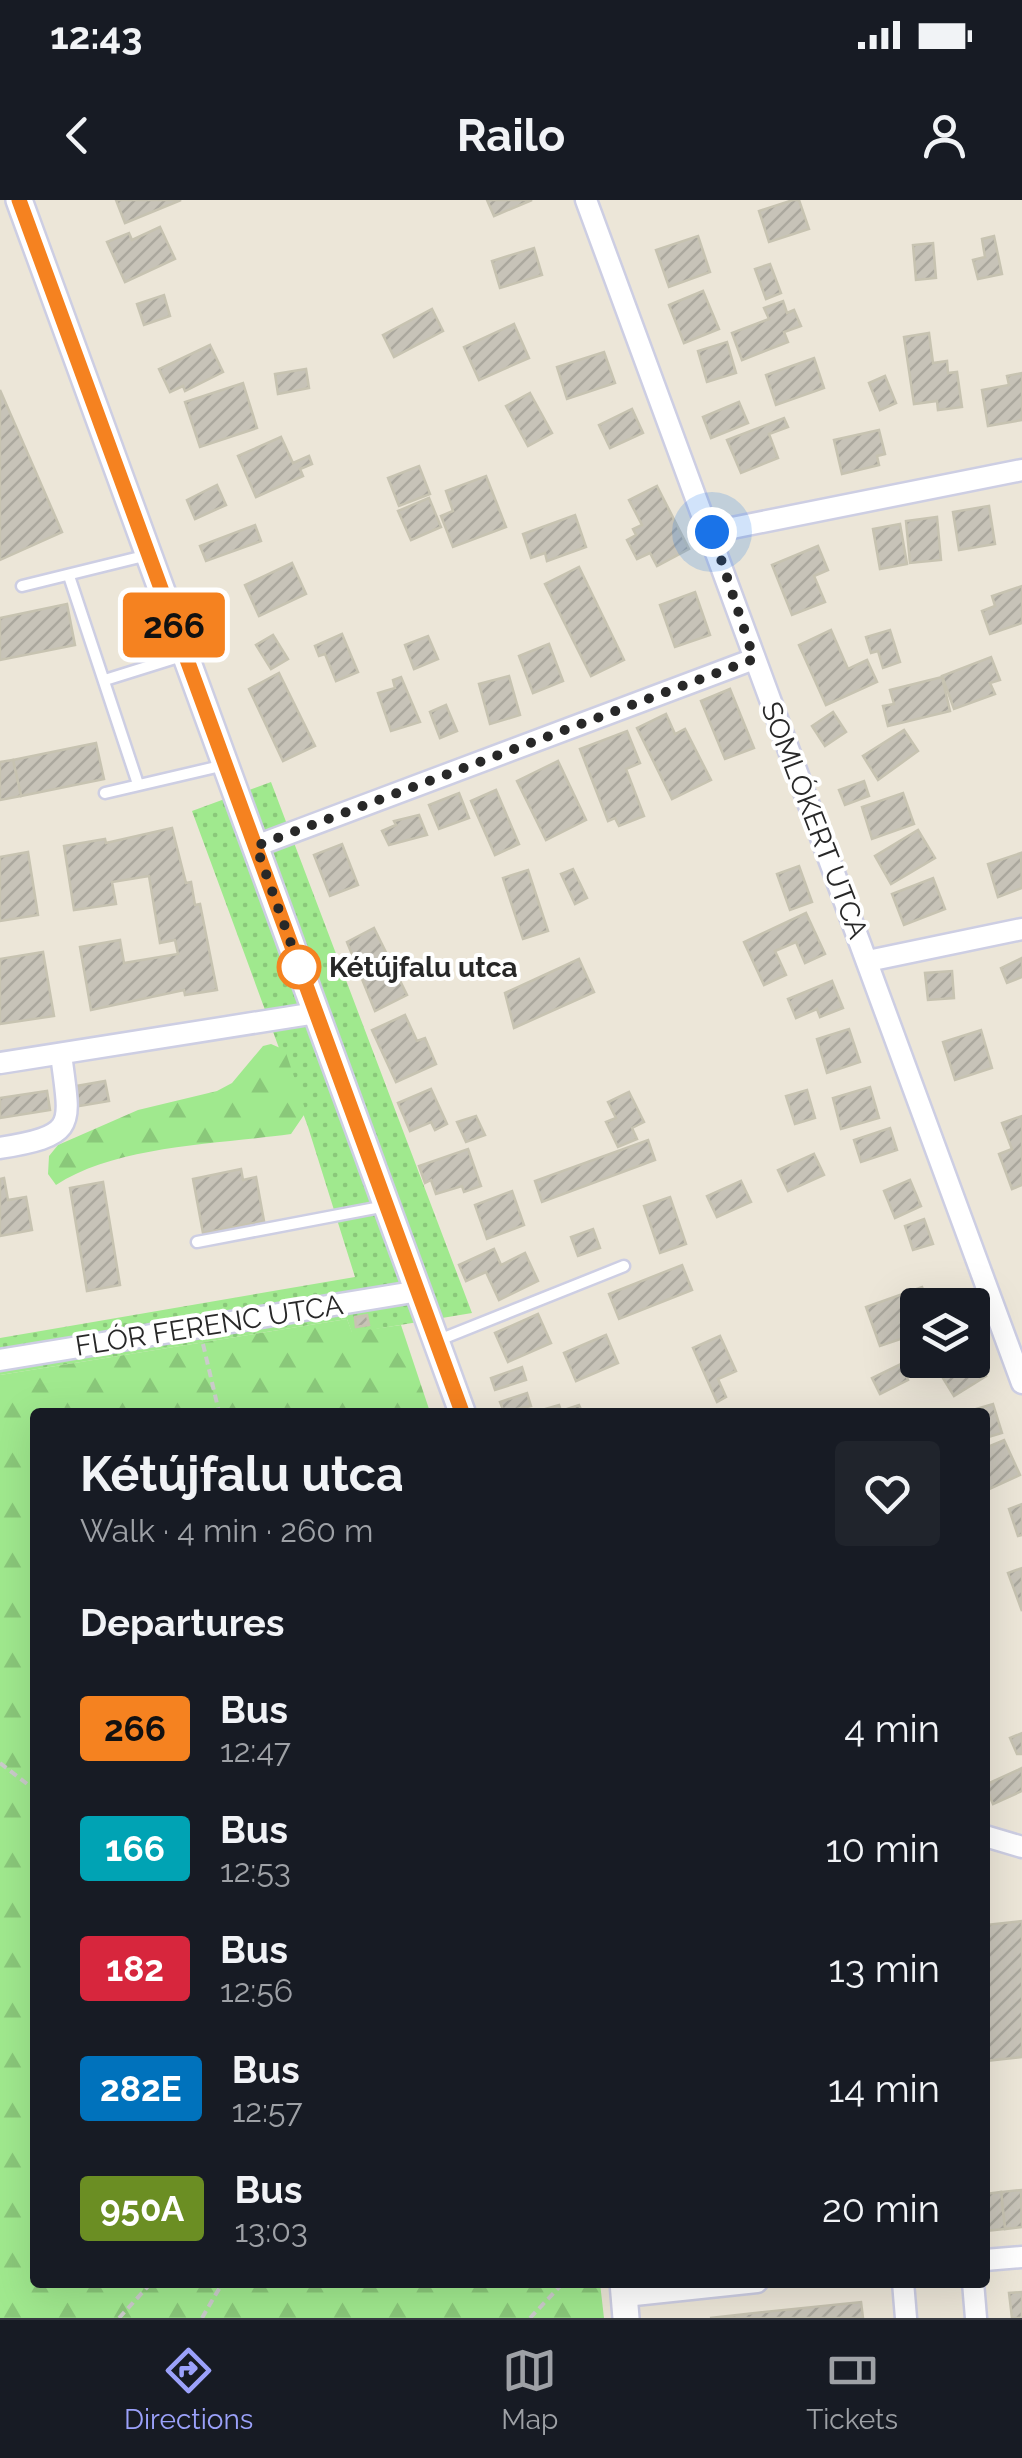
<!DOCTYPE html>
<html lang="en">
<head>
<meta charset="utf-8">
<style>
	:root { --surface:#171b24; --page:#20242c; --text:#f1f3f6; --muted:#9ea1a6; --line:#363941; --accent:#9ba1fa }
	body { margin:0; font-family:Raleway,sans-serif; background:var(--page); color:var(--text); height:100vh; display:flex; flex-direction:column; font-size:38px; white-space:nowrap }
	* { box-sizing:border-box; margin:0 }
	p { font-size:32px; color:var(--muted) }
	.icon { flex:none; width:55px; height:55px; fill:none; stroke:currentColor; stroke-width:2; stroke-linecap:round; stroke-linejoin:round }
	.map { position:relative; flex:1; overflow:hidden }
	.sheet { position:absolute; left:30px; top:1208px; width:960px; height:880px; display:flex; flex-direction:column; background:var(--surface); border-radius:10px; box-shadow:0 10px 40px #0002 }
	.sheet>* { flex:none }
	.badge { padding:0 20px; border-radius:8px; font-size:35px; line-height:65px }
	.tools { position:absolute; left:900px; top:1088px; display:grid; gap:20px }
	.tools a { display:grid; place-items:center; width:90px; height:90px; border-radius:10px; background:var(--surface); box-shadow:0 10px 40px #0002; font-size:50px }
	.you { position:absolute; width:50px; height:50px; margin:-25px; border:8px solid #fff; border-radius:50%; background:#1a73e8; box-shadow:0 0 0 15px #1a73e833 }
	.map>.badge { position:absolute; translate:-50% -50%; box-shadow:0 0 0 5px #fff }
	h2 { padding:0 50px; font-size:38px; line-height:90px }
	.round { display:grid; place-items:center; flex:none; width:105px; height:105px; border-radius:10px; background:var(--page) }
	.overview { display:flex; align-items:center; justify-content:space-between; height:170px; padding:0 50px }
	h1 { font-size:48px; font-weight:700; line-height:75px }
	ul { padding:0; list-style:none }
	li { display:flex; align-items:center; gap:30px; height:120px; padding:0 50px }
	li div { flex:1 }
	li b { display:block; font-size:38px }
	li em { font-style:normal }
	li .badge { min-width:110px; font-weight:700; text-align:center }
	.status { display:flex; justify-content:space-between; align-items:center; height:70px; padding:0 50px; background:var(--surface); direction:ltr }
	.status svg { height:28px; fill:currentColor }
	header { display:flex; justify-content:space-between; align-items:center; height:130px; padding:0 50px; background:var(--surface); font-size:45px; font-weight:700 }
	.tabs { display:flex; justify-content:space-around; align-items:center; height:140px; border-top:2px solid var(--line); background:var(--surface); font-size:28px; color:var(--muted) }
	.tabs a { display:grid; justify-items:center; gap:5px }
	.tabs .current { color:var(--accent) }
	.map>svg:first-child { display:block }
	.grass { fill:url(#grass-dots) }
	.forest { fill:url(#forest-firs) }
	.building { fill:url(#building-hatch); stroke:#c7c3b1; stroke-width:2.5 }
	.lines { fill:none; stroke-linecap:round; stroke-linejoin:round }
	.service-casing { stroke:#cdcee3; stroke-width:15 }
	.minor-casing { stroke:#cdcee3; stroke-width:25 }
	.tertiary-casing { stroke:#cdcee3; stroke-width:30 }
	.path { stroke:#cbcbcb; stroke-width:4; stroke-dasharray:8 5; stroke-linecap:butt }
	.service { stroke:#fff; stroke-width:10 }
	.minor { stroke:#fff; stroke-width:20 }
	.tertiary { stroke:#fff; stroke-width:25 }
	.line-casing { stroke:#fff; stroke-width:22 }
	.line { stroke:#f58220; stroke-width:15 }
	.walk { stroke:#282828; stroke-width:10; stroke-dasharray:0 18 }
	.stop-dot { fill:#fff; stroke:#f58220; stroke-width:5 }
	.labels { text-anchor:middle; stroke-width:8; stroke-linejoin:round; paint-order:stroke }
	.street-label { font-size:28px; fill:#282828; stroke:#fff }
	.stop-label { font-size:28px; font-weight:bold; fill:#282828; stroke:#fff; text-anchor:start }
</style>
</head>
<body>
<div class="status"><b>12:43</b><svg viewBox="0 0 49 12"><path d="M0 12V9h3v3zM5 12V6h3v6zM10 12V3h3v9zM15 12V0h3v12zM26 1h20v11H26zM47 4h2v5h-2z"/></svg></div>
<header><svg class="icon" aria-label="back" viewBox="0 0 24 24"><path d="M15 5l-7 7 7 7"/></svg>Railo<svg class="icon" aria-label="person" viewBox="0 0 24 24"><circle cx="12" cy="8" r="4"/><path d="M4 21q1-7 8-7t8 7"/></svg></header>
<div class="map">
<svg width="1022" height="2118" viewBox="0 0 1022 2118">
	<defs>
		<pattern id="grass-dots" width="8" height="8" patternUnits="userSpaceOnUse" patternTransform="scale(2.5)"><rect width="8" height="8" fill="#a0e98e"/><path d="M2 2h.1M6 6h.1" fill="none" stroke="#8ac87a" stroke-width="1.8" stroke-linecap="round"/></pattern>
		<pattern id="forest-firs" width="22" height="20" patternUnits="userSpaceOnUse" patternTransform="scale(2.5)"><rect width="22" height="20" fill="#a0e98e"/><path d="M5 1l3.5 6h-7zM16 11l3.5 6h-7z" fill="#8ac87a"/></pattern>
		<pattern id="building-hatch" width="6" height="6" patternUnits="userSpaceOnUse" patternTransform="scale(2.5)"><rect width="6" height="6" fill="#c7c3b8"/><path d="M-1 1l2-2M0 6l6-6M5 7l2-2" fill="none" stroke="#aba89e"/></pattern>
	</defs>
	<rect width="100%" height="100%" fill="#ece6d8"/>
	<!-- grass -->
	<path class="grass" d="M271,582L472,1113L352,1133L347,1119L0,1175V1138L355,1077L308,927L192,611Z"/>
	<!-- forest -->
	<g class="forest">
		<path d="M271,844L285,850L306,912L291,934C220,944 116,945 56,985L48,974L49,956L58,945L138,910L217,891L232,883L263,846Z"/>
		<path d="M347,1119L352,1132L401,1125L430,1212H35V2082L600,2083L604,2118H0V1175Z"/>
	</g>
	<!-- building -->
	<g class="building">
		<path d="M116,0H181L125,23Z"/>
		<path d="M487,0H532L494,16Z"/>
		<path d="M793,0H799L809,29L769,42L759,11Z"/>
		<path d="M160,27L175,59L125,82L107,42L129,33L132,40Z"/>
		<path d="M698,36L710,72L669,87L656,50Z"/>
		<path d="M994,36L1002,74L978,79L973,60L985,57L982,39Z"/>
		<path d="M933,43L936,78L916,80L913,45Z"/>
		<path d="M534,48L542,75L500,88L492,61Z"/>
		<path d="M770,64L781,93L766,99L755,69Z"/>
		<path d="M703,91L719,129L684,143L669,105Z"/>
		<path d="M164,95L170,116L144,125L137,104Z"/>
		<path d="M783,101L787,113L794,110L801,126L784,132L788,142L742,160L732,133L769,119L764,108Z"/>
		<path d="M432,109L443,131L394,157L383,135Z"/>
		<path d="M514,124L529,158L479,180L464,147Z"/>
		<path d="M929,133L933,163L947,161L948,173L957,172L962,207L938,210L937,201L914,204L904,137Z"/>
		<path d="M727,142L736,173L707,182L698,151Z"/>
		<path d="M210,145L223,172L185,191L183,186L170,192L159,169Z"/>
		<path d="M604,152L615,183L567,199L557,167Z"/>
		<path d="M814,158L824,188L776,205L766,175Z"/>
		<path d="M306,169L309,188L278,194L275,174Z"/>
		<path d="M1022,173V220L988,226L982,190L1009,185L1007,176Z"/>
		<path d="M885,176L896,203L880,210L869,183Z"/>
		<path d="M243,183L257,228L200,247L185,202Z"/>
		<path d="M0,190L62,332L0,360Z"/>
		<path d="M530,193L552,233L528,246L506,206Z"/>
		<path d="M739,202L748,223L711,238L703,217Z"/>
		<path d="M632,209L643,233L610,248L599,225Z"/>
		<path d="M784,218L788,227L769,234L778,258L741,273L727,240Z"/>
		<path d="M879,230L885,254L877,256L879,265L842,274L834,240Z"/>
		<path d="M281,237L293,263L309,256L312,264L300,269L303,276L256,297L238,256Z"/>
		<path d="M419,266L430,294L399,306L388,278Z"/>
		<path d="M486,276L506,327L453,347L441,316L453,311L446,291Z"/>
		<path d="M217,285L226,305L195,319L187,300Z"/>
		<path d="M657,286L689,349L657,366L650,353L637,359L627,340L636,335L633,329L642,325L629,300Z"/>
		<path d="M429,298L441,327L411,340L398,311Z"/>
		<path d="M989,306L995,344L959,350L953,312Z"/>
		<path d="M575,315L586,347L547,361L545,353L531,358L523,334Z"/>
		<path d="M937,317L941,360L910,363L906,321Z"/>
		<path d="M900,324L907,364L880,369L873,329Z"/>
		<path d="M255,325L261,341L206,361L200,346Z"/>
		<path d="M818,346L828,370L814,376L825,402L792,415L772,365Z"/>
		<path d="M292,363L306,394L259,416L245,385Z"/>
		<path d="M579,367L624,460L591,476L545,384Z"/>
		<path d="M1022,386V423L990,434L982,411L995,406L992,396Z"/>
		<path d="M695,392L710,435L675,447L660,405Z"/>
		<path d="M67,404L75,445L0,460V418Z"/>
		<path d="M831,430L848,469L867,460L877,482L826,505L799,445Z"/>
		<path d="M890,430L900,462L883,468L878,451L871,453L866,437Z"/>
		<path d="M342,434L358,472L336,481L325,454L319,456L315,446Z"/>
		<path d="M273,435L288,459L271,469L256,445Z"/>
		<path d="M428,436L438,459L414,469L405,445Z"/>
		<path d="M549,444L563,481L533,493L519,456Z"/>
		<path d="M991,457L1000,480L990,483L995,494L954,509L942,476Z"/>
		<path d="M279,473L315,546L283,561L249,489Z"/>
		<path d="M509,476L520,515L490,524L479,484Z"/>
		<path d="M401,477L420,522L391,531L378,493L395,488L393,480Z"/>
		<path d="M942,477L950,511L888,526L883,506L894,504L890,490Z"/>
		<path d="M730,489L754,548L725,559L701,501Z"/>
		<path d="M446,505L457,531L440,538L430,512Z"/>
		<path d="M833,512L846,532L825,546L812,526Z"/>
		<path d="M666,514L675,534L685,529L711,580L672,599L637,528Z"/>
		<path d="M904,530L918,551L878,580L863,556Z"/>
		<path d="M627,531L640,563L626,569L644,616L619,626L615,618L608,621L580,549Z"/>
		<path d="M96,543L104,579L21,596L13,560Z"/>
		<path d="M13,560L21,596L0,600V562Z"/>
		<path d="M558,561L586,620L546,640L517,581Z"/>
		<path d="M864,581L869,596L845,605L839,590Z"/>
		<path d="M496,590L519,644L495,655L471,601Z"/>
		<path d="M459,593L469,618L439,629L429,605Z"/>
		<path d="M903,593L914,624L872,639L862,607Z"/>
		<path d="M419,615L427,635L389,645L382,631L396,625L394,621Z"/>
		<path d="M172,628L186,683L191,682L195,705L200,704L217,790L185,795L184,790L91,810L80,747L120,740L124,763L178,754L175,740L160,743L149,676L112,682L116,704L74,710L64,646L105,639L106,643Z"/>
		<path d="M918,630L935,658L891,684L875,656Z"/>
		<path d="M342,644L358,685L330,696L314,655Z"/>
		<path d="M28,652L38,715L0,721V657Z"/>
		<path d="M1021,653L1022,688L998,697L988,664Z"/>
		<path d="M799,666L812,702L790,710L777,674Z"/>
		<path d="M573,669L587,698L575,704L561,674Z"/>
		<path d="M528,670L548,731L523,739L503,678Z"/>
		<path d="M933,678L945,709L904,725L892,694Z"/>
		<path d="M806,713L825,754L805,763L796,742L775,751L786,775L764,785L744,742Z"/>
		<path d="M374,728L407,795L375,811L347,742Z"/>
		<path d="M43,752L54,816L0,824V759Z"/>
		<path d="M1022,758V777L1007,783L1001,768Z"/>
		<path d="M579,759L594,792L514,828L505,793Z"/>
		<path d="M952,771L954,798L928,800L925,773Z"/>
		<path d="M832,781L843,808L820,817L817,809L796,818L788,799Z"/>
		<path d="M405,815L417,841L425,838L436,864L396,882L372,830Z"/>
		<path d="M849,829L860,862L827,873L817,839Z"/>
		<path d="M981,830L992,868L955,880L943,842Z"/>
		<path d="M105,881L109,901L79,906L76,886Z"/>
		<path d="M870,887L879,918L841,929L833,898Z"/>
		<path d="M431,889L447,924L435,930L431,922L410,931L398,903Z"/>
		<path d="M807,890L815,918L795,924L786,896Z"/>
		<path d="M47,891L50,910L0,918V898Z"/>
		<path d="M629,892L644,922L632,928L637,939L618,947L606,922L616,918L608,902Z"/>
		<path d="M476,916L485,935L466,942L457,922Z"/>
		<path d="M1022,916V985L1012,989L999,954L1012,949L1002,923Z"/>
		<path d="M890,928L897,950L861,962L854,940Z"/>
		<path d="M648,940L655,960L542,1002L535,981Z"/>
		<path d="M468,949L481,986L464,992L462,986L436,994L431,980L425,983L419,966Z"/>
		<path d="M814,954L824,975L788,991L778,970Z"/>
		<path d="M241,969L243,980L256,977L264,1021L203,1033L193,979Z"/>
		<path d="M4,978L8,1000L26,997L32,1030L0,1036V979Z"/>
		<path d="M910,980L921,1006L895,1018L884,991Z"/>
		<path d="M741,981L751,1002L717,1017L707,996Z"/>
		<path d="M103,982L120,1085L87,1091L70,988Z"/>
		<path d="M512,991L524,1025L487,1039L475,1005Z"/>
		<path d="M670,997L686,1044L660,1053L644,1006Z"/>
		<path d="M924,1019L933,1044L913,1050L905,1026Z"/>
		<path d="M593,1029L600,1048L578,1056L571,1037Z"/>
		<path d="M494,1049L501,1065L525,1053L538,1081L499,1100L486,1072L466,1081L459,1065Z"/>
		<path d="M682,1065L692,1090L619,1119L609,1094Z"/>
		<path d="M922,1087L929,1105H918V1133L880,1146L866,1107Z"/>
		<path d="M538,1114L551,1143L508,1162L495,1133Z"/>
		<path d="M367,1115L369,1125L356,1127L355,1117Z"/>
		<path d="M606,1135L618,1163L576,1181L564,1153Z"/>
		<path d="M720,1136L736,1171L718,1179L726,1197L717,1202L693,1148Z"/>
		<path d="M972,1155L986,1176L954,1196L933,1162L972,1160Z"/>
		<path d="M901,1164L908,1180L880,1194L872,1178Z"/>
		<path d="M522,1167L526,1180L495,1190L491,1178Z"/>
		<path d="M527,1193L531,1206L504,1212L500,1202Z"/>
		<path d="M993,1204L1002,1233L985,1238V1212H966Z"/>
		<path d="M559,1205L561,1211L579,1205L582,1212H535Z"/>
		<path d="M1004,1240L1020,1275L987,1290L985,1248Z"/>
		<path d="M1022,1304V1335L1018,1336L1009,1309Z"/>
		<path d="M1022,1368V1411L1008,1373Z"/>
		<path d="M1022,1533V1554H1017L1010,1538Z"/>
		<path d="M1022,1568V1591L993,1604L985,1585Z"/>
		<path d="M1022,1721V1857L985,1861V1725Z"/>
		<path d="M1021,1990L1022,2027L1005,2029L1001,1992Z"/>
		<path d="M1001,1992L1005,2029L985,2031V1994Z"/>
		<path d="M1022,2092V2118H1012L1009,2093Z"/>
		<path d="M861,2102L863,2118H710L755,2113Z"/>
	</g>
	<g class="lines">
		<defs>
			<g id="service">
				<path d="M69,376L138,584"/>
				<path d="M22,386L148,355"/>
				<path d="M105,480L185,455"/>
				<path d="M105,593L225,565"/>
				<path d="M197,1042L386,1006"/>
				<path d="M439,1140L624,1066"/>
			</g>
			<g id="minor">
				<path d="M586,0L1022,1183"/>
				<path d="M712,332L1022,270"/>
				<path d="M256,646L754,459"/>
				<path d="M868,761L1022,729"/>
				<path d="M0,863L316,813"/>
				<path d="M0,948C79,935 70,926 61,854"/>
				<path d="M0,1160L419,1091"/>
				<path d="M985,1636L1022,1647"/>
				<path d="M985,2060L1022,2057"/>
				<path d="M903,2082L906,2118"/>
				<path d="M973,2082L976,2118"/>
				<path d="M625,2096L757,2082"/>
			</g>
			<g id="tertiary">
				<path d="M19,0L462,1212"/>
				<path d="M623,2082L626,2118"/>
			</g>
		</defs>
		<!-- service casing -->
		<use href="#service" class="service-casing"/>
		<!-- minor casing -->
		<use href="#minor" class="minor-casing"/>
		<!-- tertiary casing -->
		<use href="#tertiary" class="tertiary-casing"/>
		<!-- path -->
		<g class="path">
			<path d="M203,1144L219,1212"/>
			<path d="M0,1563L35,1590"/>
			<path d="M119,2118L152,2082"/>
			<path d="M202,2118L223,2082"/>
			<path d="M530,2118L564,2082"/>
		</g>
		<!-- service -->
		<use href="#service" class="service"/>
		<!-- minor -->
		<use href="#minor" class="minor"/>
		<!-- tertiary -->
		<use href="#tertiary" class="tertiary"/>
	</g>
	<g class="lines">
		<defs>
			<path id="line" d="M19,0L462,1212"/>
		</defs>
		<!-- line casing -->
		<use href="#line" class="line-casing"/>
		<!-- line -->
		<use href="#line" class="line"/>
		<!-- walk -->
		<path class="walk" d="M299,767L304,780L256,646L754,459L712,332"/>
	</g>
	<!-- markers -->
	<circle class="stop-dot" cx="299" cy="767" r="20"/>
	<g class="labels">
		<!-- street labels -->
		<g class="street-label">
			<text transform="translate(815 620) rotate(69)" y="10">SOMLÓKERT UTCA</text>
			<text transform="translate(209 1125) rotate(-9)" y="10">FLÓR FERENC UTCA</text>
		</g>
		<!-- stop labels -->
		<g class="stop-label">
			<text x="329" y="777">Kétújfalu utca</text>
		</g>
	</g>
</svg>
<div class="tools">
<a><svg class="icon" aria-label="layers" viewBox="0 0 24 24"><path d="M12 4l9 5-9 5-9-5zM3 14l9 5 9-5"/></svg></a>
</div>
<div class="you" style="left:712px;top:332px"></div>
<b class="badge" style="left:174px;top:425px;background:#f58220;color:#111">266</b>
<section class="sheet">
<div class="overview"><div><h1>Kétújfalu utca</h1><p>Walk · 4 min · 260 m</p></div><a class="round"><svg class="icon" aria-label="heart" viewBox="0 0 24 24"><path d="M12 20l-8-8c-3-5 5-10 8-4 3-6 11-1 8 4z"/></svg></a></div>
<h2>Departures</h2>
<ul>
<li><span class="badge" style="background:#f58220;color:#111">266</span><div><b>Bus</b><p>12:47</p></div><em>4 min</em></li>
<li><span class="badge" style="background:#00a3b4;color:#fff">166</span><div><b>Bus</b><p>12:53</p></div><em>10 min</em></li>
<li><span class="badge" style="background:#d7263d;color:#fff">182</span><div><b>Bus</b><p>12:56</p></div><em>13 min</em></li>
<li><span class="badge" style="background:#0072bc;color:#fff">282E</span><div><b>Bus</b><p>12:57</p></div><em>14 min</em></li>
<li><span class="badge" style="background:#6b8e23;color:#fff">950A</span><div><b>Bus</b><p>13:03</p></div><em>20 min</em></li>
</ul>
</section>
</div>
<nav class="tabs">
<a class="current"><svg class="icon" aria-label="directions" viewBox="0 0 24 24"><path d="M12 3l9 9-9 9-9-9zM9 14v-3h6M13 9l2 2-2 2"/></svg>Directions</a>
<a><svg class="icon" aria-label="map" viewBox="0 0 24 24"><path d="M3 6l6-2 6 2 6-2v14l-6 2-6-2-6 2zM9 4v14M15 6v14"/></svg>Map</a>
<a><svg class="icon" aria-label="tickets" viewBox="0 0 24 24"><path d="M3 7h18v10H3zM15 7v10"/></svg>Tickets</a>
</nav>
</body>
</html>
